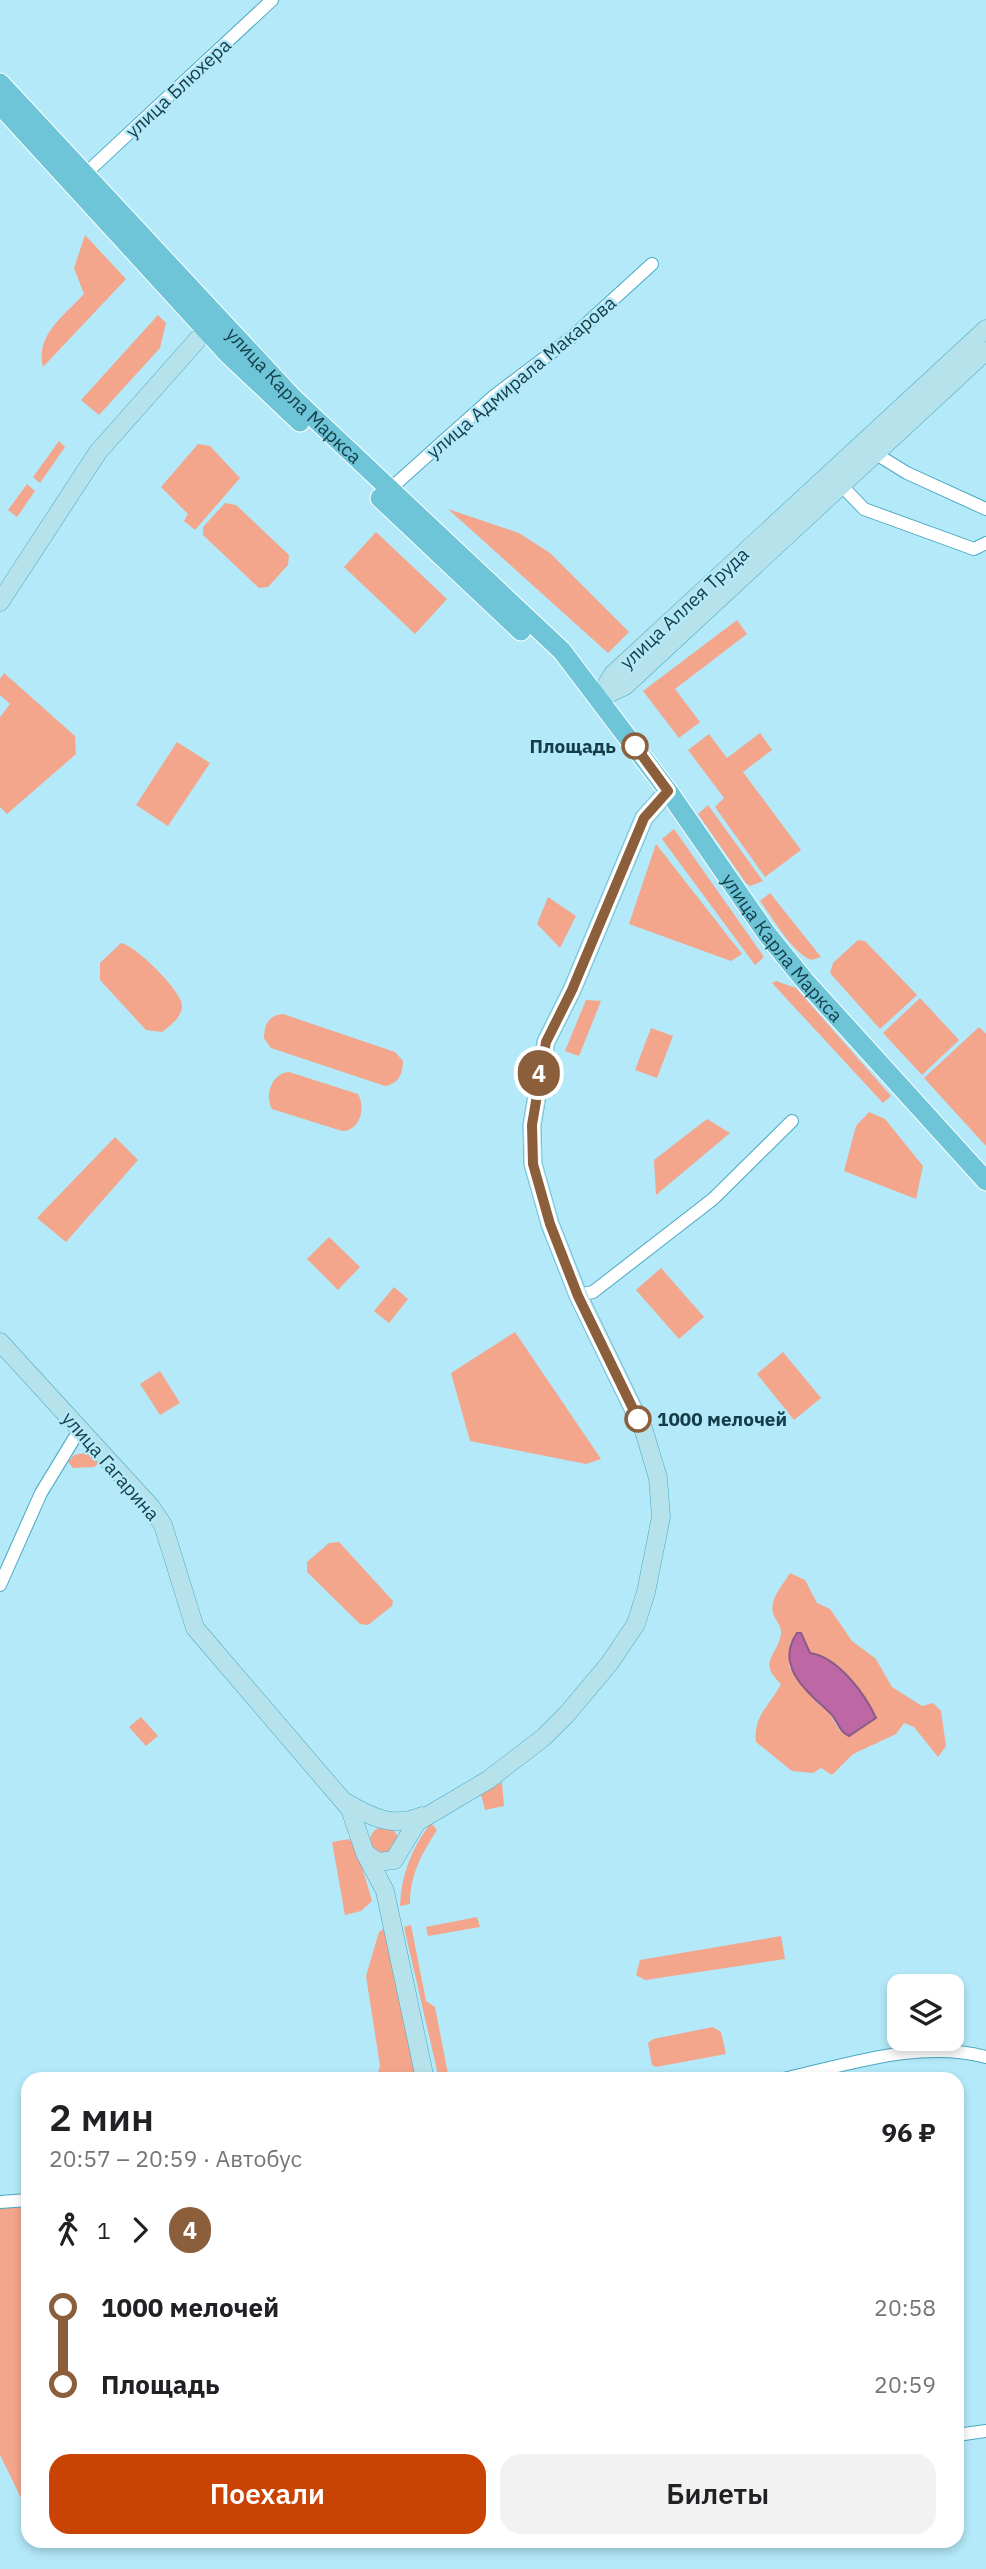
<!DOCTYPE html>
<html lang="ru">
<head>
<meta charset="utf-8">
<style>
	:root { --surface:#fff; --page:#f2f2f2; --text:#202124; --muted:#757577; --accent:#c94304 }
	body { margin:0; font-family:"IBM Plex Sans",sans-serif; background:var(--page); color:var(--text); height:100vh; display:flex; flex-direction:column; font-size:26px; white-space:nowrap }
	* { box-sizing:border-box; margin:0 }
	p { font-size:23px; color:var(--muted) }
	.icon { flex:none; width:38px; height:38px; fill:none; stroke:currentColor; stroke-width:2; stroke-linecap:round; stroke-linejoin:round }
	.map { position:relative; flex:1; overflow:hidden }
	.details { position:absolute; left:21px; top:2072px; width:943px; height:476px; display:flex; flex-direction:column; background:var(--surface); border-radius:21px; box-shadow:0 4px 10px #0003 }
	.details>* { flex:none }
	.badge { padding:0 14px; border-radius:23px; font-size:24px; line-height:46px }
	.controls { position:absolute; left:887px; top:1974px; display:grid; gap:14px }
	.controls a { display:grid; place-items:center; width:77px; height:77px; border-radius:14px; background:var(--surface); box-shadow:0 4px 10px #0003; font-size:35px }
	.map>.badge { position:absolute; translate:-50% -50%; box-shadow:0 0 0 4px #fff }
	.legs { display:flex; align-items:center; gap:10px; height:77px; padding:0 28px; font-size:23px }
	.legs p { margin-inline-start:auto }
	.summary { display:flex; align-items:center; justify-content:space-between; height:119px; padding:0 28px }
	h1 { font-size:38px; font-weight:600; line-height:52px }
	.button { display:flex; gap:14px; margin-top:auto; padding:14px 28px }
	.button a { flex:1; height:80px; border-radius:21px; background:var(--accent); color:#fff; font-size:28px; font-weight:600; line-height:80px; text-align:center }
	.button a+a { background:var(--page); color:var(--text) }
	ul { padding:0 28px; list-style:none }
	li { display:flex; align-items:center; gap:24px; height:77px; font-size:26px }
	li i { display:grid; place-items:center; width:10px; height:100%; margin:0 9px; background:currentColor }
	li i::after { content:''; width:18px; height:18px; margin:-9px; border:5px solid; border-radius:50%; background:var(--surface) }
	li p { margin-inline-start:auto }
	li:first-child i { background:linear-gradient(#0000 50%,currentColor 0) }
	li:last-child i { background:linear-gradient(currentColor 50%,#0000 0) }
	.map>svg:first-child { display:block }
	.green { fill:#f3a68c; fill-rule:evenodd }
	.water { fill:#bd68a4; stroke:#8a5b88; stroke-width:2 }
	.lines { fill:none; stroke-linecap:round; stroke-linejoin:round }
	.street-casing { stroke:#49a9c3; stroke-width:14 }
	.secondary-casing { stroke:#49a9c3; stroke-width:19 }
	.primary-casing { stroke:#fff; stroke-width:21 }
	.street { stroke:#fff; stroke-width:12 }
	.secondary { stroke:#b6e2ec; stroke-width:18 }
	.primary { stroke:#6ec5d8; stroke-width:19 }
	.line-1-casing { stroke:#fff; stroke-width:16 }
	.line-1 { stroke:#8b5e3c; stroke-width:10 }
	.stop-1-dot { fill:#fff; stroke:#8b5e3c; stroke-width:3.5 }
	.labels { text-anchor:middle; stroke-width:5; stroke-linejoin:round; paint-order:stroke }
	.street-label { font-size:19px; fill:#143d48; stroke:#b4e9f9 }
	.stop-label { font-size:19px; font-weight:bold; fill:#143d48; stroke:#b4e9f9; text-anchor:end }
</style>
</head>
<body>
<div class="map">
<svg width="986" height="2569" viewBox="0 0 986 2569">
	<rect width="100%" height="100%" fill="#b4e9f9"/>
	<!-- green -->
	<g class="green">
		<path d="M85,235L126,279L43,367C35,335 64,316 84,294L74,268Z"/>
		<path d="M158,315L166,323L160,348L99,415L81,400Z"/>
		<path d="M59,441L65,447L40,483L33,477Z"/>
		<path d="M198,444L210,446L240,478L195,530L184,521L188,514L161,487Z"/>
		<path d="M27,484L35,491L17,517L8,510Z"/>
		<path d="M225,503L236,505L289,555L288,565L268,587L259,588L203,535V527Z"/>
		<path d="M448,509L519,533L550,553L629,632L608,653Z"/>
		<path d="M376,532L447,599L415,634L344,567Z"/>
		<path d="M737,620L747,634L675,689L700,722L679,738L643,691Z"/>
		<path d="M4,673L75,736L76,754L7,814L0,807V717L10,704L0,695V679Z"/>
		<path d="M760,733L772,750L743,772L801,850L765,877L715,807L724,798L688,750L709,734L727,758Z"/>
		<path d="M177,742L210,763L168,826L136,805Z"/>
		<path d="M708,805L763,881L750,886L746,883L698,814Z"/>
		<path d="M674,829L764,957L755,965L662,839Z"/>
		<path d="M656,844L742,954L731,961L629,924Z"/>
		<path d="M770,893L821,957L811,960C790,950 774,919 760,901Z"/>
		<path d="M548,897L576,916L560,948L537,924Z"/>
		<path d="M858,940L865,941L917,995L880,1029L830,973L833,963Z"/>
		<path d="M121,943C135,945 183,992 182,1006C182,1017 170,1026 162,1032L146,1030L100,980V963Z"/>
		<path d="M776,981L796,988L891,1096L883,1103L772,983Z"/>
		<path d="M920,998L959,1040L922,1075L883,1033Z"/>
		<path d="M586,1000L601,1001L579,1056L565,1051Z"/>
		<path d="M283,1014L395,1052L403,1061C403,1074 398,1084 385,1086L271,1048L264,1038C264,1025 269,1015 283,1014Z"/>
		<path d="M979,1027L986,1034V1146L924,1078Z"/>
		<path d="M651,1028L673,1036L657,1078L635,1070Z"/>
		<path d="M556,1061L564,1067L554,1096H546Z"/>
		<path d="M289,1072L358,1094C366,1108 360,1131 342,1131L272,1109C264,1095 272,1073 289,1072Z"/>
		<path d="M869,1112L885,1119L923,1166L916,1199L844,1171L856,1126Z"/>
		<path d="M707,1119L730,1133L656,1195L654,1160Z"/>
		<path d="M115,1137L138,1160L66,1242L37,1218Z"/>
		<path d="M329,1237L360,1267L338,1290L307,1259Z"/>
		<path d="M661,1268L704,1317L679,1339L636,1290Z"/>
		<path d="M394,1287L408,1299L389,1323L374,1311Z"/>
		<path d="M515,1332L601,1459L586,1464L470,1441L451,1373Z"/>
		<path d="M783,1352L821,1398L794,1420L757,1374Z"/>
		<path d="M160,1371L180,1403L160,1415L140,1384Z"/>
		<path d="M89,1452L102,1461L94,1467L73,1468L68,1462L74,1455Z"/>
		<path d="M339,1542L393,1601L392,1606L368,1625L360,1624L307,1572V1562L329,1543Z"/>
		<path d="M790,1573L805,1580L817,1603L830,1609L852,1641L876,1659L892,1687L922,1706L933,1703L941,1711L946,1746L938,1757L914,1727L904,1723L896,1734L853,1754L832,1775L821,1768L813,1773L792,1771L756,1742C753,1715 770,1706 781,1684C757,1661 777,1657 781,1634C782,1626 775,1620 773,1613C769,1599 783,1585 790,1573ZM798,1633L801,1634L810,1653C838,1657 865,1694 876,1718L856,1732L840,1731L828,1711L819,1705L789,1667L790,1643Z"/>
		<path d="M141,1717L158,1736L146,1746L129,1727Z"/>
		<path d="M502,1782L504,1806L485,1810L481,1794Z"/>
		<path d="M431,1823L437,1830C421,1855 410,1875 410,1904L400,1906C401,1875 412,1847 431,1823Z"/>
		<circle cx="384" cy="1841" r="14"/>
		<path d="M349,1839L357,1850L372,1901L361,1911L345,1915L332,1842Z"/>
		<path d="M477,1917L480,1927L428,1936L426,1927Z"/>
		<path d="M411,1925L426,2001L435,2007L449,2079H439L404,1927Z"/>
		<path d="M387,1927L417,2079H376L380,2066L366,1976L379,1932Z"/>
		<path d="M781,1936L785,1959L645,1980L636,1975L640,1960Z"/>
		<path d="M713,2027L721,2032L726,2054L656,2067L652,2065L648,2043L653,2039Z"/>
		<path d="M28,2200V2512L0,2455V2203Z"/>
	</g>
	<!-- water -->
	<path class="water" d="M797,1633H801L810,1653C838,1657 865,1694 876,1718L849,1736C837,1730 838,1719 828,1711C805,1690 775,1665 797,1633Z"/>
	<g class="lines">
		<defs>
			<g id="street">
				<path d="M84,175L272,0"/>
				<path d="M876,454L907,473L986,509"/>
				<path d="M841,485L864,509L974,549L986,543"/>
				<path d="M390,489L494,396L572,337L652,264"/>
				<path d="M578,1295L593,1292L713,1199L792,1121"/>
				<path d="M0,1585L41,1493L80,1429"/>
				<path d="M783,2079C847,2065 921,2039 986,2057"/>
				<path d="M0,2202L28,2200"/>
				<path d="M957,2435L986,2431"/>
			</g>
			<g id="secondary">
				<path d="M0,602L98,452L214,321"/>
				<path d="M598,699L613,674L986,329"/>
				<path d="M598,699L625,686L986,351"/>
				<path d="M0,1342L151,1507L163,1525L195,1628L350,1809L365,1853L385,1891L425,2079"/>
				<path d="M347,1803C373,1818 393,1828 422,1816"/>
				<path d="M365,1853L378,1862L394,1860L417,1822L488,1780L544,1737L566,1715L609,1664L636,1624L646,1592L661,1517L658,1478L644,1431L578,1295L550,1224L533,1164L532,1125L546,1042L572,990L644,818L668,791"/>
			</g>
			<g id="primary">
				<path id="s1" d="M0,83L293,398L562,651L668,791L767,934L805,981L986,1181"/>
				<path d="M0,105L228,354L300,422"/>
				<path d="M380,498L521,631"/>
			</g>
		</defs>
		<!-- street casing -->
		<use href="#street" class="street-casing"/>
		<!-- secondary casing -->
		<use href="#secondary" class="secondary-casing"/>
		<!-- primary casing -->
		<use href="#primary" class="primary-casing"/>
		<!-- street -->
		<use href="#street" class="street"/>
		<!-- secondary -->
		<use href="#secondary" class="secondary"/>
		<!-- primary -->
		<use href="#primary" class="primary"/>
	</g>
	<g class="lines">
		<defs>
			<path id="line-1" d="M635,746L668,791L644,818L572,990L546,1042L532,1125L533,1164L550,1224L578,1296L638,1419"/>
		</defs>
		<!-- line-1 casing -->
		<use href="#line-1" class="line-1-casing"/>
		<!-- line-1 -->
		<use href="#line-1" class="line-1"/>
	</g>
	<!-- markers -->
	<g class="stop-1-dot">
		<circle cx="635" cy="746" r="12"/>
		<circle cx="638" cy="1419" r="12"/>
	</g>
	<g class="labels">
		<!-- street labels -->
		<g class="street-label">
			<text transform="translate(178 88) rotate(-43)" y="7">улица Блюхера</text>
			<text transform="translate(521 377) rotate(-40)" y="7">улица Адмирала Макарова</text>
			<text dy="7" stroke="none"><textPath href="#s1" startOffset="429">улица Карла Маркса</textPath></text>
			<text transform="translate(684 608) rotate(-43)" y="7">улица Аллея Труда</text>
			<text dy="7" stroke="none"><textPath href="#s1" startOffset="1169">улица Карла Маркса</textPath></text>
			<text transform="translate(111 1466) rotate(49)" y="7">улица Гагарина</text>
		</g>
		<!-- stop labels -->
		<g class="stop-label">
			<text x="616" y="753">Площадь</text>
			<text x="657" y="1426" text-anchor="start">1000 мелочей</text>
		</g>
	</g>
</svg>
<div class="controls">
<a><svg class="icon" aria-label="layers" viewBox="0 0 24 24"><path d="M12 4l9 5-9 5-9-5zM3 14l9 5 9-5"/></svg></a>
</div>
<b class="badge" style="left:539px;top:1073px;background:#8b5e3c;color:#fff">4</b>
<section class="details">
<div class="summary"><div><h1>2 мин</h1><p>20:57 – 20:59 · Автобус</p></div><b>96 ₽</b></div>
<div class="legs"><svg class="icon" aria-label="walk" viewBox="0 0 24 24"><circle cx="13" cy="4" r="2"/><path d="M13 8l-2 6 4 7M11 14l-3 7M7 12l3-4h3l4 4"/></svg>1<svg class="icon" aria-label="forward" viewBox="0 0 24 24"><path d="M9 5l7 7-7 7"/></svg><b class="badge" style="background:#8b5e3c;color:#fff">4</b></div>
<ul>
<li><i style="color:#8b5e3c"></i><b>1000 мелочей</b><p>20:58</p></li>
<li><i style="color:#8b5e3c"></i><b>Площадь</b><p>20:59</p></li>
</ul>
<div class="button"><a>Поехали</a><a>Билеты</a></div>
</section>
</div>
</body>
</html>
